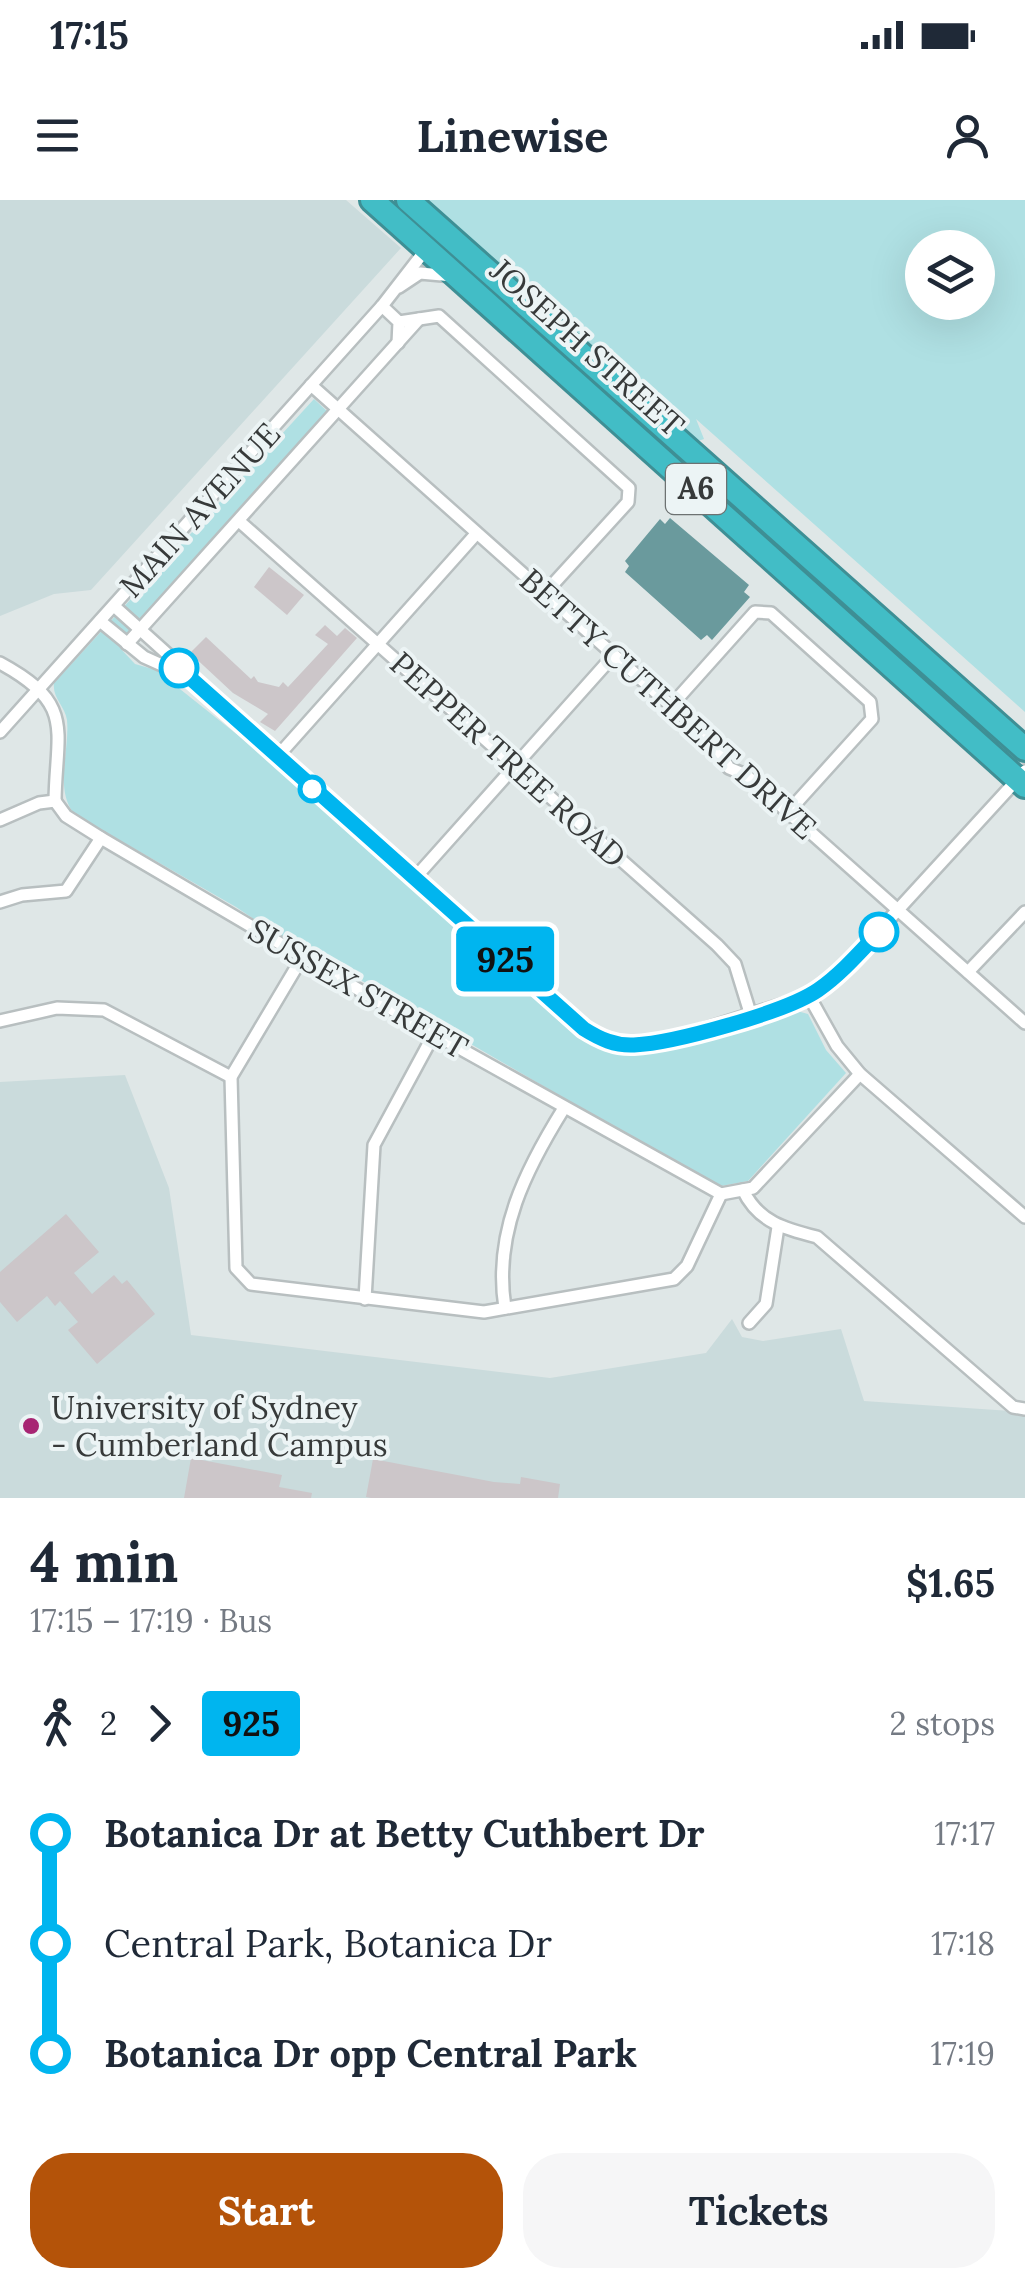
<!DOCTYPE html>
<html lang="en">
<head>
<meta charset="utf-8">
<style>
	:root { --surface:#fff; --page:#f6f6f7; --text:#1f2937; --muted:#747a83; --accent:#b45309 }
	body { margin:0; font-family:Lora,serif; background:var(--page); color:var(--text); height:100vh; display:flex; flex-direction:column; font-size:38px; white-space:nowrap }
	* { box-sizing:border-box; margin:0 }
	p { font-size:32px; color:var(--muted) }
	.icon { flex:none; width:55px; height:55px; fill:none; stroke:currentColor; stroke-width:2; stroke-linecap:round; stroke-linejoin:round }
	.map { position:relative; height:1298px; overflow:hidden }
	.panel { display:flex; flex-direction:column; background:var(--surface); flex:1 }
	.panel>* { flex:none }
	.badge { padding:0 20px; border-radius:8px; font-size:35px; line-height:65px }
	.buttons { position:absolute; left:905px; top:30px; display:grid; gap:20px }
	.buttons a { display:grid; place-items:center; width:90px; height:90px; border-radius:50%; background:var(--surface); box-shadow:0 10px 40px #0002; font-size:50px }
	.map>.badge { position:absolute; translate:-50% -50%; box-shadow:0 0 0 5px #fff }
	.legs { display:flex; align-items:center; gap:15px; height:110px; padding:0 30px; font-size:32px }
	.legs p { margin-inline-start:auto }
	.summary { display:flex; align-items:center; justify-content:space-between; height:170px; padding:0 30px }
	h1 { font-size:55px; font-weight:700; line-height:75px }
	.action { display:flex; gap:20px; margin-top:auto; padding:20px 30px }
	.action a { flex:1; height:115px; border-radius:40px; background:var(--accent); color:#fff; font-size:40px; font-weight:700; line-height:115px; text-align:center }
	.action a+a { background:var(--page); color:var(--text) }
	ul { padding:0 30px; list-style:none }
	li { display:flex; align-items:center; gap:35px; height:110px; font-size:38px }
	li i { display:grid; place-items:center; width:15px; height:100%; margin:0 12px; background:currentColor }
	li i::after { content:''; width:25px; height:25px; margin:-12px; border:8px solid; border-radius:50%; background:var(--surface) }
	li p { margin-inline-start:auto }
	li:first-child i { background:linear-gradient(#0000 50%,currentColor 0) }
	li:last-child i { background:linear-gradient(currentColor 50%,#0000 0) }
	.status { display:flex; justify-content:space-between; align-items:center; height:70px; padding:0 50px; background:var(--surface); direction:ltr }
	.status svg { height:28px; fill:currentColor }
	header { display:flex; justify-content:space-between; align-items:center; height:130px; padding:0 30px; background:var(--surface); font-size:45px; font-weight:700 }
	.map>svg:first-child { display:block }
	.built { fill:#cadbdc }
	.green { fill:#afe0e3; fill-rule:evenodd }
	.water { fill:#6a9a9d }
	.building { fill:#ccc6c9 }
	.lines { fill:none; stroke-linecap:round; stroke-linejoin:round }
	.street-casing { stroke:#b8bfc0; stroke-width:16 }
	.highway-casing { stroke:#3e8f95; stroke-width:28 }
	.street { stroke:#fff; stroke-width:11 }
	.highway { stroke:#42bdc6; stroke-width:22 }
	.line-1-casing { stroke:#fff; stroke-width:22 }
	.line-1 { stroke:#00b5ef; stroke-width:15 }
	.stop-1-dot { fill:#fff; stroke:#00b5ef; stroke-width:5 }
	.poi-dot { fill:#a72573; stroke:#ecf4f5; stroke-width:4 }
	.labels { text-anchor:middle; stroke-width:8; stroke-linejoin:round; paint-order:stroke }
	.shield { fill:#ecf4f5; stroke:#6d7272; stroke-width:2.5 }
	.shield-label { font-size:30px; font-weight:bold; fill:#373a3a }
	.street-label { font-size:32px; fill:#373a3a; stroke:#ecf4f5 }
	.poi-label { font-size:32px; fill:#373a3a; stroke:#ecf4f5; text-anchor:start }
</style>
</head>
<body>
<div class="status"><b>17:15</b><svg viewBox="0 0 49 12"><path d="M0 12V9h3v3zM5 12V6h3v6zM10 12V3h3v9zM15 12V0h3v12zM26 1h20v11H26zM47 4h2v5h-2z"/></svg></div>
<header><svg class="icon" aria-label="menu" viewBox="0 0 24 24"><path d="M4 6h16M4 12h16M4 18h16"/></svg>Linewise<svg class="icon" aria-label="person" viewBox="0 0 24 24"><circle cx="12" cy="8" r="4"/><path d="M4 21q1-7 8-7t8 7"/></svg></header>
<div class="map">
<svg width="1025" height="1298" viewBox="0 0 1025 1298">
	<rect width="100%" height="100%" fill="#dfe7e7"/>
	<!-- built -->
	<g class="built">
		<path d="M0,0H346L401,48L91,390L54,394L0,416Z"/>
		<path d="M125,875L169,988L191,1135L550,1178L706,1153L732,1119L742,1137L763,1141L841,1129L864,1201L1025,1212V1298H0V882Z"/>
	</g>
	<!-- green -->
	<g class="green">
		<path d="M416,0H1025V512L696,219L704,239L695,242ZM922,48H978V102H922Z"/>
		<path d="M314,199L329,213L120,448L135,464L156,470L258,551L577,837L607,851L657,852L797,811L808,814L826,850L846,873L748,981L721,986L705,980L302,746H294L236,707L74,614C54,588 70,551 67,520C65,506 52,498 54,483Z"/>
	</g>
	<!-- water -->
	<path class="water" d="M670,318L749,385L744,392L750,397L712,440L707,435L701,440L625,372L629,366L625,361L660,319L665,324Z"/>
	<!-- building -->
	<g class="building">
		<path d="M269,367L304,395L287,415L254,387Z"/>
		<path d="M325,425L337,436L345,428L357,438L275,531L260,522L268,514L233,493L190,453L206,437L251,479L254,476L258,482L279,487L283,482L288,487L328,444L315,435Z"/>
		<path d="M66,1014L99,1052L74,1073L92,1094L114,1075L122,1084L127,1080L155,1114L97,1164L68,1130L78,1122L60,1101L55,1106L47,1096L17,1122L0,1102V1072Z"/>
		<path d="M191,1258L282,1275L279,1287L312,1293L311,1298H184Z"/>
		<path d="M373,1259L494,1282L520,1284L521,1277L560,1284L558,1298H371L366,1297Z"/>
	</g>
	<g class="lines">
		<defs>
			<g id="street">
				<path d="M399,87L420,73L453,76"/>
				<path d="M382,106L399,122L398,143"/>
				<path d="M399,122L439,116L629,288L628,302L545,393"/>
				<path d="M311,185L715,545L729,568L746,575L1025,823"/>
				<path d="M239,321L717,745L735,764L751,816"/>
				<path d="M114,406L584,829L608,842L635,845L679,837L809,796L841,772L1025,571"/>
				<path d="M100,421L144,457L184,475"/>
				<path d="M127,444L419,119"/>
				<path d="M0,463C76,504 56,530 55,601"/>
				<path d="M670,507L755,412L771,413L870,502L872,519L788,612"/>
				<path d="M0,532L382,106L427,48"/>
				<path d="M277,557L476,334"/>
				<path d="M55,601L66,616L101,638L434,834L721,994"/>
				<path d="M0,620L39,603L55,601"/>
				<path d="M414,679L613,456"/>
				<path d="M0,702L22,695L66,691L101,638"/>
				<path d="M303,756L231,877L236,1068L251,1084L484,1112L674,1079L687,1066L721,994"/>
				<path d="M968,772L1025,712"/>
				<path d="M809,796L837,846L860,874L1025,1017"/>
				<path d="M0,821L57,808L104,810L231,877"/>
				<path d="M743,990C758,1022 785,1029 817,1037L1013,1207L1025,1209"/>
				<path d="M721,994L753,988L860,874"/>
				<path d="M365,1099L374,945L434,834"/>
				<path d="M505,1108C493,1033 526,969 564,908"/>
				<path d="M749,1123L766,1104L778,1027"/>
			</g>
			<g id="highway">
				<path d="M372,0L1025,586"/>
				<path d="M408,0L1025,549"/>
			</g>
		</defs>
		<!-- street casing -->
		<use href="#street" class="street-casing"/>
		<!-- highway casing -->
		<use href="#highway" class="highway-casing"/>
		<!-- street -->
		<use href="#street" class="street"/>
		<!-- highway -->
		<use href="#highway" class="highway"/>
	</g>
	<g class="lines">
		<defs>
			<path id="line-1" d="M179,468L584,829C600,839 615,846 634,845C674,843 786,812 818,790C841,774 860,752 879,732"/>
		</defs>
		<!-- line-1 casing -->
		<use href="#line-1" class="line-1-casing"/>
		<!-- line-1 -->
		<use href="#line-1" class="line-1"/>
	</g>
	<!-- markers -->
	<g class="stop-1-dot">
		<circle cx="179" cy="468" r="18"/>
		<circle cx="312" cy="589" r="12"/>
		<circle cx="879" cy="732" r="18"/>
	</g>
	<circle class="poi-dot" cx="31" cy="1226" r="10"/>
	<g class="labels">
		<!-- shield labels -->
		<rect class="shield" x="666" y="264" width="60" height="50" rx="8"/>
		<g class="shield-label">
			<text x="696" y="299">A6</text>
		</g>
		<!-- street labels -->
		<g class="street-label">
			<text transform="translate(587 148) rotate(42)" y="11">JOSEPH STREET</text>
			<text transform="translate(200 310) rotate(-48)" y="11">MAIN AVENUE</text>
			<text transform="translate(668 504) rotate(42)" y="11">BETTY CUTHBERT DRIVE</text>
			<text transform="translate(508 560) rotate(42)" y="11">PEPPER TREE ROAD</text>
			<text transform="translate(358 789) rotate(30)" y="11">SUSSEX STREET</text>
		</g>
		<!-- poi labels -->
		<g class="poi-label">
			<text x="51" y="1219">University of Sydney<tspan x="51" dy="37">- Cumberland Campus</tspan></text>
		</g>
	</g>
</svg>
<div class="buttons">
<a><svg class="icon" aria-label="layers" viewBox="0 0 24 24"><path d="M12 4l9 5-9 5-9-5zM3 14l9 5 9-5"/></svg></a>
</div>
<b class="badge" style="left:505px;top:759px;background:#00b5ef;color:#111">925</b>
</div>
<section class="panel">
<div class="summary"><div><h1>4 min</h1><p>17:15 – 17:19 · Bus</p></div><b>$1.65</b></div>
<div class="legs"><svg class="icon" aria-label="walk" viewBox="0 0 24 24"><circle cx="13" cy="4" r="2"/><path d="M13 8l-2 6 4 7M11 14l-3 7M7 12l3-4h3l4 4"/></svg>2<svg class="icon" aria-label="forward" viewBox="0 0 24 24"><path d="M9 5l7 7-7 7"/></svg><b class="badge" style="background:#00b5ef;color:#111">925</b><p>2 stops</p></div>
<ul>
<li><i style="color:#00b5ef"></i><b>Botanica Dr at Betty Cuthbert Dr</b><p>17:17</p></li>
<li><i style="color:#00b5ef"></i><span>Central Park, Botanica Dr</span><p>17:18</p></li>
<li><i style="color:#00b5ef"></i><b>Botanica Dr opp Central Park</b><p>17:19</p></li>
</ul>
<div class="action"><a>Start</a><a>Tickets</a></div>
</section>
</body>
</html>
